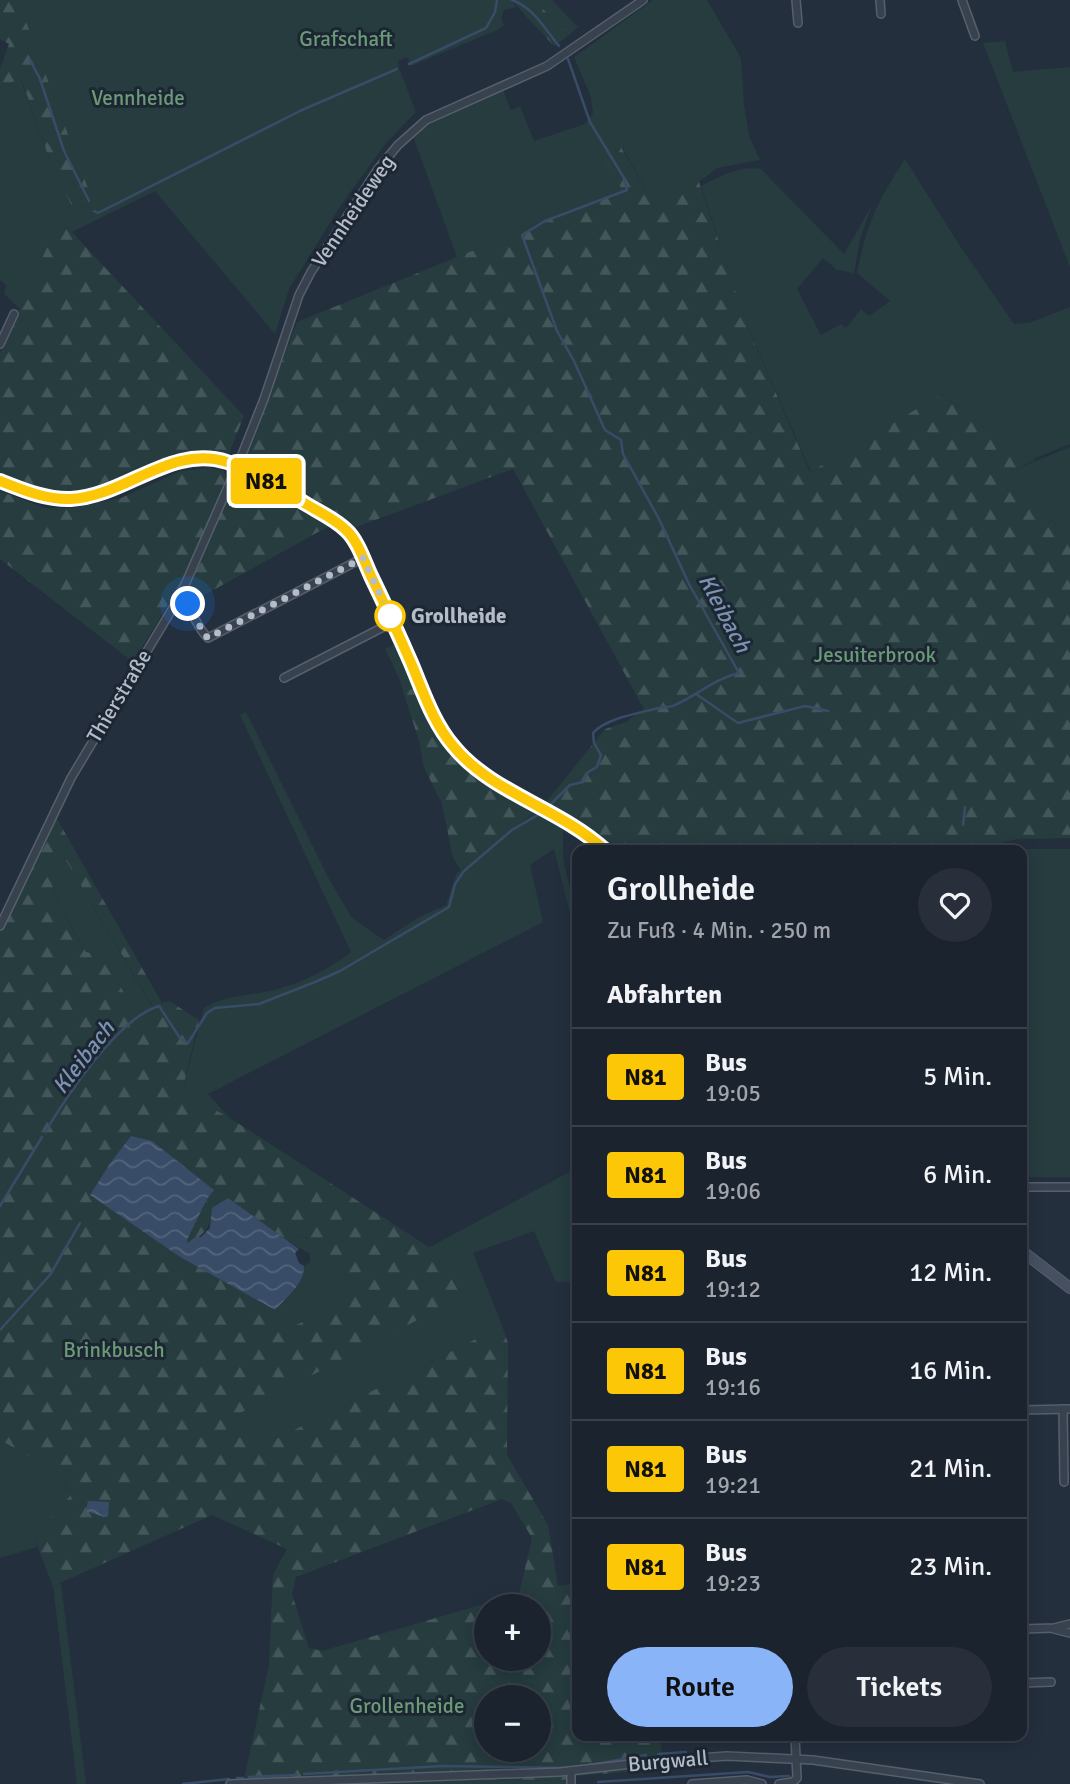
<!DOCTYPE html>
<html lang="de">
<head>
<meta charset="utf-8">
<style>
	:root { --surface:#1b232e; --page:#282f3a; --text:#f1f3f6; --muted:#a0a4aa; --line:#39404a; --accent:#8ab4f8 }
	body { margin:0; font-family:Signika,sans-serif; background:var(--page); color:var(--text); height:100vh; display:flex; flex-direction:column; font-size:26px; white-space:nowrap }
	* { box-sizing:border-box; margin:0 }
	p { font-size:23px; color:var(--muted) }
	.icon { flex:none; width:38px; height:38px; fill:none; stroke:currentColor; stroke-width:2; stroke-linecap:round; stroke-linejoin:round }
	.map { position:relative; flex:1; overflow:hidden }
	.side { position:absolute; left:572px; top:845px; width:455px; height:896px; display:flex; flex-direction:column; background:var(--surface); border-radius:14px; box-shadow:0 4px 18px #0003,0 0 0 2px var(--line) }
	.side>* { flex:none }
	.badge { padding:0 14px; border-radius:5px; font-size:24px; line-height:46px }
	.controls { position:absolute; left:474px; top:1594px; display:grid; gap:14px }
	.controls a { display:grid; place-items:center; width:77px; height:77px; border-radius:50%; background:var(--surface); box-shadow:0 4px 18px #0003,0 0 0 2px var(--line); font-size:35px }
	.you { position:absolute; width:35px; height:35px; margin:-18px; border:5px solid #fff; border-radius:50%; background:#1a73e8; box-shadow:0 0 0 10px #1a73e833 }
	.map>.badge { position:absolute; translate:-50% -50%; box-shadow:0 0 0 4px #fff }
	h2 { padding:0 35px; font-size:26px; line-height:63px }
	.round { display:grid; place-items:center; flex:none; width:74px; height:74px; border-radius:37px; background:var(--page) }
	.overview { display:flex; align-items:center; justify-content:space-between; height:119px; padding:0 35px }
	h1 { font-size:33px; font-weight:600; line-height:52px }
	.cta { display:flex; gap:14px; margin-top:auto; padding:14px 35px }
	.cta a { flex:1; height:80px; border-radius:42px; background:var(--accent); color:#111; font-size:28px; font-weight:600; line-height:80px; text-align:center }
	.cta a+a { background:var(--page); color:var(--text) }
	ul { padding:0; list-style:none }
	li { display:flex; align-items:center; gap:21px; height:98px; padding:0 35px; border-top:2px solid var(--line) }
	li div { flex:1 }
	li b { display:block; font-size:26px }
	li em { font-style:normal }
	li .badge { min-width:77px; font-weight:700; text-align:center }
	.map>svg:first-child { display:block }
	.green { fill:#263c3f }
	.forest { fill:url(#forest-firs); fill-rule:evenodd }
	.water { fill:url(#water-waves) }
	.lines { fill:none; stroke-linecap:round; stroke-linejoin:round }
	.stream { stroke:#394c67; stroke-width:2.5 }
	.street-casing { stroke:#565f6c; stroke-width:10 }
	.secondary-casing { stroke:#565f6c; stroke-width:12 }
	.street { stroke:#38414e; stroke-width:7 }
	.secondary { stroke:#465061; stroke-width:10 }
	.line-casing { stroke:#fff; stroke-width:16 }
	.line { stroke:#fbc707; stroke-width:10 }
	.walk { stroke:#b4bcc9; stroke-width:7; stroke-dasharray:0 12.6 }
	.stop-dot { fill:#fff; stroke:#fbc707; stroke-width:3.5 }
	.labels { text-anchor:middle; stroke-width:6; stroke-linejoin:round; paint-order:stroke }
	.park-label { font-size:21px; fill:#6b9a76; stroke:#1d2633 }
	.street-label { font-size:21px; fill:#b4bcc9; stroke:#1d2633 }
	.stop-label { font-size:21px; font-weight:bold; fill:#b4bcc9; stroke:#1d2633; text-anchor:start }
	.water-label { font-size:23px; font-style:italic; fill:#7c92b1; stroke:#1d2633 }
</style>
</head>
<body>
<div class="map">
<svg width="1070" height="1784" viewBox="0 0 1070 1784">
	<defs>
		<pattern id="forest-firs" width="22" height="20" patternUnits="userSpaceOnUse" patternTransform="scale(1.75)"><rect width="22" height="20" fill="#263c3f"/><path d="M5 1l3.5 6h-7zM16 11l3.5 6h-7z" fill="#435659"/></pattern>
		<pattern id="water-waves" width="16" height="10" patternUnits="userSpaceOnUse" patternTransform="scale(1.75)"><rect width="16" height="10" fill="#394c67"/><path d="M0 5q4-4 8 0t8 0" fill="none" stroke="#53647b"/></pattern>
	</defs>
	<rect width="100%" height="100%" fill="#242f3e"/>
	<!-- green -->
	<g class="green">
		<path d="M18,0H511L516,7L504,10L501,18L504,26L497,30L411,66L407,57L398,61L399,68L416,112L386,143L339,208L289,289L275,334L155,191L72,232L67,227L52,236L20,309L4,294L6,285L0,280V88L20,77L51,164L72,206L94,207Z"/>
		<path d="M535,0H552L578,27L568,36Z"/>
		<path d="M653,0H707L741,58L744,104L749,136L760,160L717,168L699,182L650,197L622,147V190L457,257L413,136C439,113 471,103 503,90L511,110L520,106L534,141L585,124L593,113L591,97L574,57Z"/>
		<path d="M1005,41L1013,72L1070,67V267L983,43Z"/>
		<path d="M905,159L960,246L1014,324L1029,323L1070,307V444L1033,459L1000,440L942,394L811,472L746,323L701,186C720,176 739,165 761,169L844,254L872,205L860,239L854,273L837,270L823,258L797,289L821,335L841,324L846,328L861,309L869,316L890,301L857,273C867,223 877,202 905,159Z"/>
		<path d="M1070,447V538L1001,475Z"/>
		<path d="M397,643L418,688L403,691L399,678L385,649Z"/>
		<path d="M246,712L329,879L352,918L384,940L419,917L446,905L457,873L532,815L533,810L563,827V858L577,919V942L554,849L530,865L543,922L208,1094L230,1118L182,1092L204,1008C226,994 253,996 278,989C303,982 331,968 351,952L240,715Z"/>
		<path d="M57,845L153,1008L145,1011L139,1020L102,954L86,952C69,921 37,880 57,845Z"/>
		<path d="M1007,849H1070V1177H1022V850H1002Z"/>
		<path d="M577,1168V1281L556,1282L534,1231L473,1253L500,1320L489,1333L272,1441L251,1444L228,1419L464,1295L438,1253L428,1248Z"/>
		<path d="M296,1236L305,1237L312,1245L326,1254L332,1265L355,1280L360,1288L307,1320L293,1326L275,1310C286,1298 305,1283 304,1266L310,1262V1254L288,1241Z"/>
		<path d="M0,1440L61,1474L70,1497L34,1538L37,1547L0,1558Z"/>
		<path d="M61,1583L86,1784H77L53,1586Z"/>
		<path d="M575,1776V1784H357L443,1779L566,1781Z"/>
	</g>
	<!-- forest -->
	<g class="forest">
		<path d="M0,0H18L95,207L72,206L51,164L21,78L0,88V69L9,44L0,39Z"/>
		<path d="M511,0H535L568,36L554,46Z"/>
		<path d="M621,147L650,197L699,182L748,328L810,472L942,394L1000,440L1035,460L1002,475L1070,538V838L1017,839L976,850H612L547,801L605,729L626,722L644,709L513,469L351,529L340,520L188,604L183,598L244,462L297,322L622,190L604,156Z"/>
		<path d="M67,227L244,416L227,458L205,453L112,486L72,495L43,493L0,476V353L52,236Z"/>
		<path d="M209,468L224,471L227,484L192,565L133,662L0,559V491L45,508H74L121,498L181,471Z"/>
		<path d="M418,688C425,705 432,723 441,738C461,771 500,789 532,807V814C508,833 485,853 461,870L453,858L442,804L423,765L420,744L403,691Z"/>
		<path d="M56,817L162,1003L169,1001L199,1020L182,1092L230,1118L438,1253L465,1295L229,1419L251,1443L272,1441L488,1333L500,1320L508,1343L507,1455L548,1525L558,1586L577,1583L578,1736H661L662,1769L575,1776L566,1781L443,1779L357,1784H243L269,1665L273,1575L287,1549L212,1515L53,1586L34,1538L70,1496L61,1474L0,1440V932ZM57,845L153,1007L145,1011L139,1019L102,954L86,952C69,922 37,880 57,845ZM131,1136L207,1198L187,1240L188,1243C206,1234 210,1227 213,1208L228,1198L288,1241L296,1236L306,1237L312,1245L326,1254L332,1265L355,1280L360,1288L307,1320L293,1326L275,1310L180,1257L91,1195L111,1162ZM502,1499L511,1503L532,1538L519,1594L322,1651L309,1648L292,1594L296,1577ZM486,1606H539V1659H486ZM486,1698H539V1750H486Z"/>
	</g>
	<!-- water -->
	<g class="water">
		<path d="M131,1136L152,1141L214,1190L207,1199L187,1240L188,1243L195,1237H201L210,1228L212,1208L228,1198L299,1249L295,1253L299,1263L304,1266C305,1283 286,1298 275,1310L180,1257L90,1195L111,1162Z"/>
		<path d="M88,1501L109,1502L108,1516L104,1517L86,1511Z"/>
	</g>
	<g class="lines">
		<!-- stream -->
		<g class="stream">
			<path d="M512,0C533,7 545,29 559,46"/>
			<path d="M30,60L40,79L64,151L89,201"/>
			<path d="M409,64L486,28L495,12L497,0"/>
			<path d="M94,211L98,213L302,110L397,69"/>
			<path d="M696,694L738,723L805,706L828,711"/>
			<path d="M548,807L570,785L583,782L588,772L597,767L601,755L594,743L593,733C606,718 640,713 659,708C664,706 670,708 675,705C698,695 714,679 739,673L689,584L659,519L623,454L621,440L605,430L574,361L557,331L522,235L545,221L627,190L624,178L590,122L568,59"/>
			<path d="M963,825L965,807"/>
			<path d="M45,1132C67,1096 118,1018 159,1006L180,1038L188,1043L207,1013L215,1008L259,1004L315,982L340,971L449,907L455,884L464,871L512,830L543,812"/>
			<path d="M0,1206L42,1137"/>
			<path d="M0,1330L50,1275L80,1223"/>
			<path d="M658,1754L686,1752"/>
			<path d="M584,1766L646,1755"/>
			<path d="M304,1774L442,1766L567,1768"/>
			<path d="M249,1777L296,1775"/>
			<path d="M237,1778H243"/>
			<path d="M598,1782L748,1772L770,1777L789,1776"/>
			<path d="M183,1784L229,1779"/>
		</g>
		<defs>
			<g id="street">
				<path d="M796,0L798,23"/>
				<path d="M880,0L881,14"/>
				<path d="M962,0L975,36"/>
				<path d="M0,344L14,314"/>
				<path d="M180,596C192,608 196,627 208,638L363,558"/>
				<path d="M284,678L393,622"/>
				<path d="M0,926L71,778L180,596L239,462L264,399L299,295L311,272L378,169L398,145L426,120L547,66L643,0"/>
				<path d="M1022,1187H1070"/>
				<path d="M1063,1409L1064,1482"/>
				<path d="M1022,1410L1070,1409"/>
				<path d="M1022,1629L1054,1628L1070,1624"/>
				<path d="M1054,1629L1070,1633"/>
				<path d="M1022,1683L1051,1682"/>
				<path d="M571,1771V1784"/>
				<path d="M230,1784L560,1772L658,1761L727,1756L813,1760L980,1784"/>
				<path d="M692,1784L747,1780L762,1784"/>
				<path d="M779,1784L793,1782L797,1778L795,1736"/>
			</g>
			<g id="secondary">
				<path d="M0,481C67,507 84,502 148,474C166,466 185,456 204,457C236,459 266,480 292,496C313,508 339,518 353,539L401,641L431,710L450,742L481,773L561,817L584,832L605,850"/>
				<path d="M1022,1251L1070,1288"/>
			</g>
		</defs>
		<!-- street casing -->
		<use href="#street" class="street-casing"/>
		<!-- secondary casing -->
		<use href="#secondary" class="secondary-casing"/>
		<!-- street -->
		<use href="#street" class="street"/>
		<!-- secondary -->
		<use href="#secondary" class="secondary"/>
	</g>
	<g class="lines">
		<defs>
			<path id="line" d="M0,481C23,490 46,500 71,499C126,496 171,444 227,462C255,471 281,489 306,504C319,512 335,519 346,530C358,541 364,561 371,576C385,605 398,633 411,663C423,691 433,723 454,747C492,793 559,808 605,850"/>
		</defs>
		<!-- line casing -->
		<use href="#line" class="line-casing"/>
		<!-- line -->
		<use href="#line" class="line"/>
		<!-- walk -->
		<path class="walk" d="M188,604L204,634L208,638L363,558L390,616"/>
	</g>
	<!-- markers -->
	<circle class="stop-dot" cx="390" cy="616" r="14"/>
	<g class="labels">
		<!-- park labels -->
		<g class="park-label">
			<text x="346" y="46">Grafschaft</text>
			<text x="138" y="105">Vennheide</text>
			<text x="875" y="662">Jesuiterbrook</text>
			<text x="114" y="1357">Brinkbusch</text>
			<text x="407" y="1713">Grollenheide</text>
		</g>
		<!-- street labels -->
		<g class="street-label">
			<text transform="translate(353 211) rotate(-56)" y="7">Vennheideweg</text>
			<text transform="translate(119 696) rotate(-59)" y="7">Thierstraße</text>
			<text transform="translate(668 1761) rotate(-5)" y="7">Burgwall</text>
		</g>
		<!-- stop labels -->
		<g class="stop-label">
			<text x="411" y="623">Grollheide</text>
		</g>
		<!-- water labels -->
		<g class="water-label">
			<text transform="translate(725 613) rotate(62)" y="8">Kleibach</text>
			<text transform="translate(83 1057) rotate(-52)" y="8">Kleibach</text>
		</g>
	</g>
</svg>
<div class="controls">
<a>+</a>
<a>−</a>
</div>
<div class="you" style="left:188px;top:604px"></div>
<b class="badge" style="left:266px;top:481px;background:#fbc707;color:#111">N81</b>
<section class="side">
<div class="overview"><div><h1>Grollheide</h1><p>Zu Fuß · 4 Min. · 250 m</p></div><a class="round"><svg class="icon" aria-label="heart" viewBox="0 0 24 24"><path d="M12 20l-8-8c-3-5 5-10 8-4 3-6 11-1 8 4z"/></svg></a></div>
<h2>Abfahrten</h2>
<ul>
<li><span class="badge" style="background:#fbc707;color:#111">N81</span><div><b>Bus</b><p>19:05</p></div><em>5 Min.</em></li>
<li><span class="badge" style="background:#fbc707;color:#111">N81</span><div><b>Bus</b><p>19:06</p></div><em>6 Min.</em></li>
<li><span class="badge" style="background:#fbc707;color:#111">N81</span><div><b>Bus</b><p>19:12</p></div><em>12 Min.</em></li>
<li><span class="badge" style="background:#fbc707;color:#111">N81</span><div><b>Bus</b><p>19:16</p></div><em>16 Min.</em></li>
<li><span class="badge" style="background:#fbc707;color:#111">N81</span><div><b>Bus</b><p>19:21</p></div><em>21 Min.</em></li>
<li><span class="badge" style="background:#fbc707;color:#111">N81</span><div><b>Bus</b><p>19:23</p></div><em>23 Min.</em></li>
</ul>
<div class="cta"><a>Route</a><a>Tickets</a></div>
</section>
</div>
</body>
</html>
